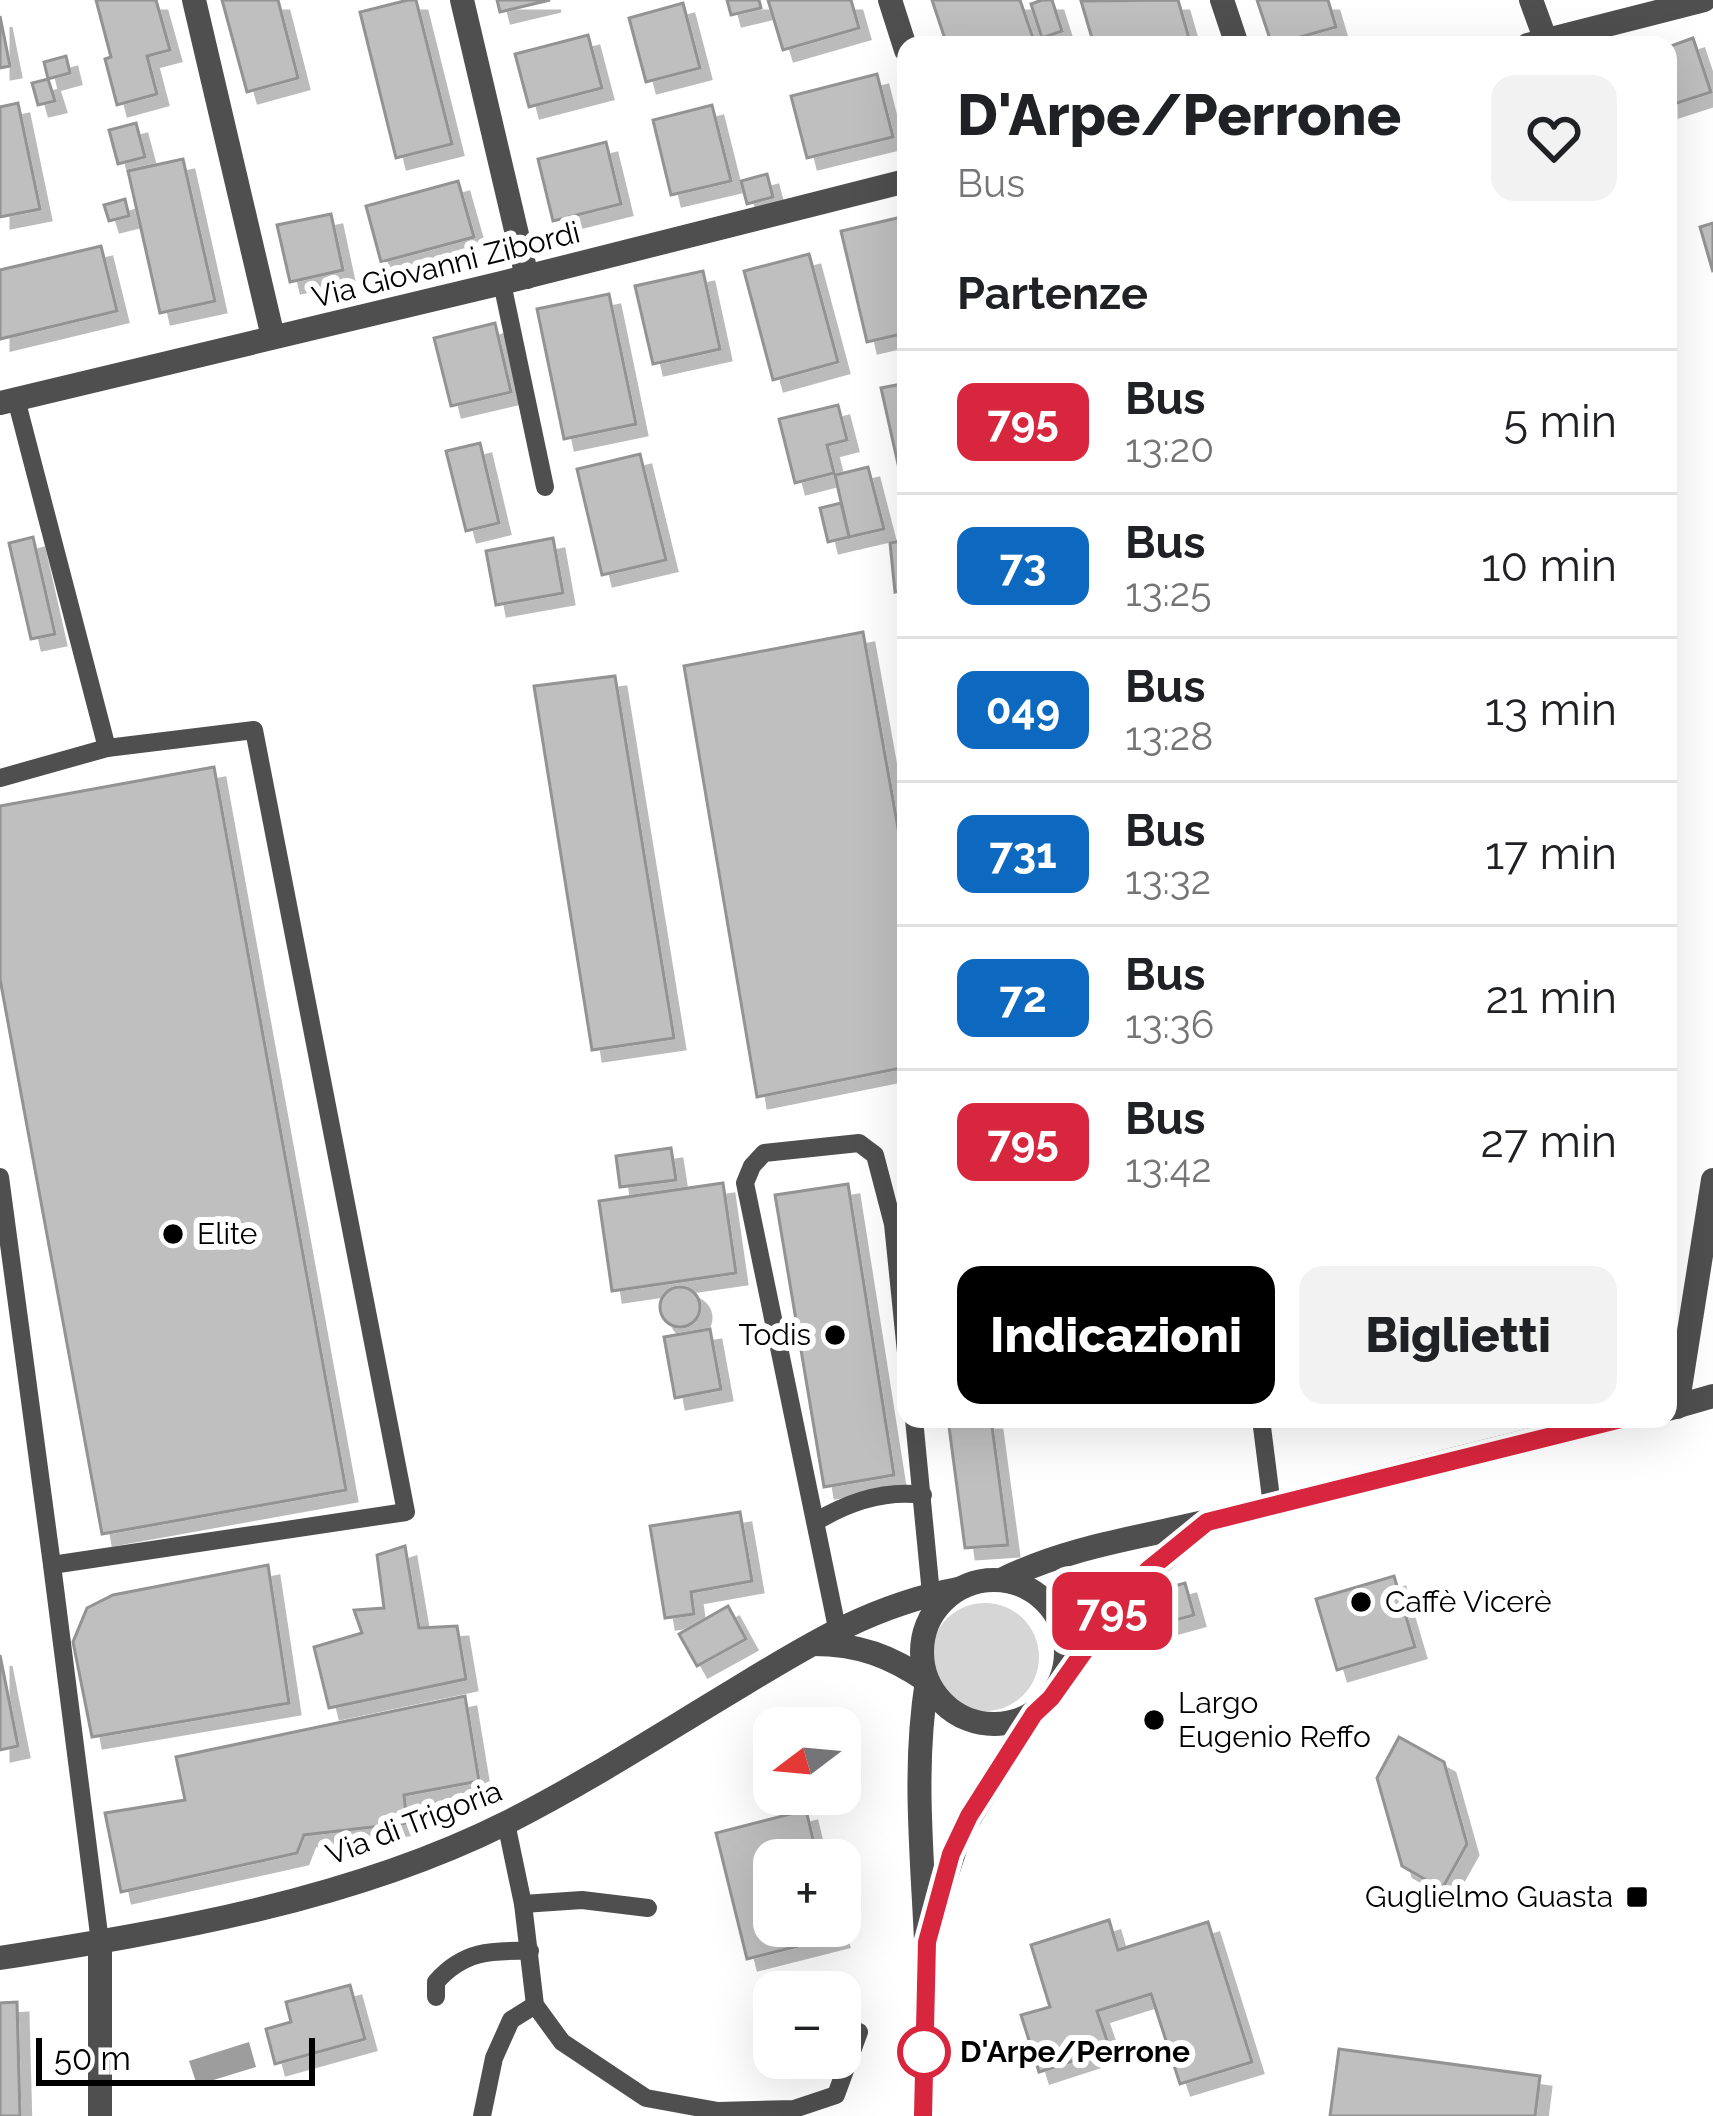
<!DOCTYPE html>
<html lang="it">
<head>
<meta charset="utf-8">
<style>
	:root { --surface:#fff; --page:#f2f2f2; --text:#202124; --muted:#757577; --line:#e0e0e0; --accent:#000 }
	body { margin:0; font-family:Raleway,sans-serif; background:var(--page); color:var(--text); height:100vh; display:flex; flex-direction:column; font-size:45px; white-space:nowrap }
	* { box-sizing:border-box; margin:0 }
	p { font-size:39px; color:var(--muted) }
	.icon { flex:none; width:66px; height:66px; fill:none; stroke:currentColor; stroke-width:2; stroke-linecap:round; stroke-linejoin:round }
	.map { position:relative; flex:1; overflow:hidden }
	.sheet { position:absolute; left:897px; top:36px; width:780px; height:1392px; display:flex; flex-direction:column; background:var(--surface); border-radius:24px; box-shadow:0 12px 48px #0002 }
	.sheet>* { flex:none }
	.badge { padding:0 24px; border-radius:18px; font-size:42px; line-height:78px }
	.needle { width:78px; rotate:254deg }
	.tools { position:absolute; left:753px; top:1707px; display:grid; gap:24px }
	.tools a { display:grid; place-items:center; width:108px; height:108px; border-radius:24px; background:var(--surface); box-shadow:0 12px 48px #0002; font-size:60px }
	.scale { position:absolute; left:36px; bottom:30px; width:279px; box-sizing:border-box; padding-left:12px; border:6px solid #000; border-top:0; font-size:33px; line-height:42px; white-space:nowrap; color:#000; -webkit-text-stroke:9px #fff; paint-order:stroke }
	.map>.badge { position:absolute; translate:-50% -50%; box-shadow:0 0 0 6px #fff }
	h2 { padding:0 60px; font-size:45px; line-height:108px }
	.round { display:grid; place-items:center; flex:none; width:126px; height:126px; border-radius:24px; background:var(--page) }
	.headline { display:flex; align-items:center; justify-content:space-between; height:204px; padding:0 60px }
	h1 { font-size:57px; font-weight:800; line-height:90px }
	.action { display:flex; gap:24px; margin-top:auto; padding:24px 60px }
	.action a { flex:1; height:138px; border-radius:24px; background:var(--accent); color:#fff; font-size:48px; font-weight:800; line-height:138px; text-align:center }
	.action a+a { background:var(--page); color:var(--text) }
	ul { padding:0; list-style:none }
	li { display:flex; align-items:center; gap:36px; height:144px; padding:0 60px; border-top:3px solid var(--line) }
	li div { flex:1 }
	li b { display:block; font-size:45px }
	li em { font-style:normal }
	li .badge { min-width:132px; font-weight:700; text-align:center }
	.map>svg:first-child { display:block }
	.green { fill:#d6d6d6 }
	.water { fill:#9d9d9d }
	.building { fill:#bfbfbf; stroke:#939393; stroke-width:3; filter:url(#shadow) }
	.lines { fill:none; stroke-linecap:round; stroke-linejoin:round }
	.service { stroke:#4f4f4f; stroke-width:18 }
	.minor { stroke:#4f4f4f; stroke-width:24 }
	.tertiary { stroke:#4f4f4f; stroke-width:24 }
	.line-casing { stroke:#fff; stroke-width:27 }
	.line { stroke:#d7263d; stroke-width:18 }
	.poi-dot { fill:#000; stroke:#fff; stroke-width:4.5 }
	.stop-dot { fill:#fff; stroke:#d7263d; stroke-width:6 }
	.labels { text-anchor:middle; stroke-width:12; stroke-linejoin:round; paint-order:stroke }
	.street-label { font-size:30px; fill:#000; stroke:#fff }
	.poi-label { font-size:30px; fill:#000; stroke:#fff; text-anchor:start }
	.stop-label { font-size:30px; font-weight:bold; fill:#000; stroke:#fff; text-anchor:start }
</style>
</head>
<body>
<div class="map">
<svg width="1713" height="2116" viewBox="0 0 1713 2116">
	<defs>
		<filter id="shadow"><feDropShadow dx="11" dy="11" stdDeviation="0" flood-color="#0004"/></filter>
	</defs>
	<rect width="100%" height="100%" fill="#fff"/>
	<!-- green -->
	<circle class="green" cx="985" cy="1657" r="54"/>
	<!-- water -->
	<path class="water" d="M249,2042L256,2067L197,2085L189,2061Z"/>
	<!-- building -->
	<g class="building">
		<path d="M96,0H156L170,50L147,56L157,94L117,105L105,59L111,57Z"/>
		<path d="M222,0H278L298,78L247,92Z"/>
		<path d="M408,0H416L452,144L396,158L360,12Z"/>
		<path d="M497,0H550L500,12Z"/>
		<path d="M727,0H759L761,8L731,15Z"/>
		<path d="M768,0H851L859,28L783,50Z"/>
		<path d="M932,0H1020L1033,38L1011,45H947Z"/>
		<path d="M1042,0H1052L1062,31L1042,38L1031,4Z"/>
		<path d="M1178,0L1191,45H1094L1081,1Z"/>
		<path d="M1257,0H1328L1336,27L1272,45Z"/>
		<path d="M683,3L700,68L646,82L629,18Z"/>
		<path d="M0,16L10,66L0,68Z"/>
		<path d="M588,35L602,88L529,107L515,54Z"/>
		<path d="M1693,38L1711,92L1668,106V47Z"/>
		<path d="M66,56L70,73L48,79L44,62Z"/>
		<path d="M877,74L893,137L807,158L791,96Z"/>
		<path d="M48,79L55,101L38,105L32,83Z"/>
		<path d="M18,103L40,209L0,217V107Z"/>
		<path d="M712,105L731,181L671,195L653,120Z"/>
		<path d="M136,123L145,157L118,164L109,130Z"/>
		<path d="M606,142L621,204L553,221L538,159Z"/>
		<path d="M183,159L215,301L160,313L128,171Z"/>
		<path d="M767,174L773,197L747,204L741,181Z"/>
		<path d="M458,181L474,237L381,262L366,206Z"/>
		<path d="M125,199L129,216L109,221L104,205Z"/>
		<path d="M331,214L343,270L290,282L277,225Z"/>
		<path d="M906,216V333L867,342L841,231Z"/>
		<path d="M1713,223V272L1700,227Z"/>
		<path d="M101,246L117,311L0,339V270Z"/>
		<path d="M809,254L838,362L773,380L744,271Z"/>
		<path d="M703,271L720,349L653,364L635,286Z"/>
		<path d="M609,294L636,424L564,439L537,309Z"/>
		<path d="M495,323L511,392L451,406L434,338Z"/>
		<path d="M906,383V481L902,482L881,388Z"/>
		<path d="M838,405L847,440L827,445L834,473L795,483L779,419Z"/>
		<path d="M480,443L499,523L466,531L446,451Z"/>
		<path d="M640,454L666,560L602,575L577,469Z"/>
		<path d="M868,467L884,529L849,537L835,475Z"/>
		<path d="M841,503L849,537L828,542L820,508Z"/>
		<path d="M33,537L55,634L31,639L9,543Z"/>
		<path d="M553,538L563,593L496,605L486,551Z"/>
		<path d="M906,540V589L895,592L890,543Z"/>
		<path d="M863,632L906,873V1067L757,1097L684,666Z"/>
		<path d="M615,676L674,1038L592,1050L534,686Z"/>
		<path d="M214,767L346,1490L102,1534L0,979V806Z"/>
		<path d="M671,1148L676,1180L620,1187L616,1156Z"/>
		<path d="M723,1183L736,1273L612,1291L599,1201Z"/>
		<path d="M848,1184L894,1475L824,1487L775,1195Z"/>
		<circle cx="680" cy="1307" r="20"/>
		<path d="M710,1329L721,1389L675,1398L664,1337Z"/>
		<path d="M948,1419H991L1008,1545L965,1548Z"/>
		<path d="M740,1512L752,1581L691,1592L694,1614L665,1618L650,1526Z"/>
		<path d="M405,1546L419,1628L457,1626L466,1679L329,1708L314,1647L362,1633L354,1610L384,1608L377,1555Z"/>
		<path d="M268,1565L289,1703L92,1737L73,1642L87,1608L113,1595Z"/>
		<path d="M1394,1576L1415,1647L1337,1670L1316,1599Z"/>
		<path d="M1185,1583L1194,1615L1161,1624L1152,1592Z"/>
		<path d="M728,1606L746,1639L697,1666L679,1634Z"/>
		<path d="M0,1655L18,1746L0,1750Z"/>
		<path d="M465,1696L479,1781L404,1795L407,1823L304,1835L297,1853L121,1892L105,1813L185,1800L176,1757Z"/>
		<path d="M1399,1737L1444,1762L1467,1844L1442,1889L1402,1866L1377,1778Z"/>
		<path d="M806,1810L818,1860H774V1926H835L838,1936L747,1959L716,1833Z"/>
		<path d="M1109,1920L1118,1950L1208,1922L1252,2062L1180,2084L1151,1994L1097,2011L1110,2049L1039,2072L1021,2015L1050,2007L1031,1945Z"/>
		<path d="M350,1985L365,2039L275,2064L266,2029L291,2022L286,2002Z"/>
		<path d="M17,2002L20,2116H0V2003Z"/>
		<path d="M1339,2049L1540,2076L1535,2116H1330Z"/>
	</g>
	<g class="lines">
		<!-- service -->
		<g class="service">
			<path d="M502,283L545,487"/>
			<path d="M16,399L107,748"/>
			<path d="M0,778L107,748L254,730L406,1512L52,1565L0,1177"/>
			<path d="M914,1419L931,1594"/>
			<path d="M1261,1419L1272,1506"/>
			<path d="M817,1521C849,1502 886,1490 923,1495"/>
			<path d="M52,1565L100,1942"/>
			<path d="M837,1628L745,1183L752,1166L764,1153L859,1143L875,1155L893,1224L906,1352"/>
			<path d="M506,1823L523,1904L535,2005L562,2042L646,2098L718,2111L794,2109L836,2095L859,2032"/>
			<path d="M523,1904L582,1900L648,1908"/>
			<path d="M436,1997V1982C463,1951 491,1950 530,1951"/>
			<path d="M482,2116L494,2058L511,2020L535,2005"/>
		</g>
		<!-- minor -->
		<g class="minor">
			<path d="M194,0L273,337"/>
			<path d="M462,0L527,277"/>
			<path d="M890,0L906,50"/>
			<path d="M1222,0L1237,45"/>
			<path d="M1531,0L1546,41"/>
			<path d="M1528,45L1704,0"/>
			<path d="M0,403L502,283L906,181"/>
			<path d="M1677,1407L1713,1180"/>
			<path d="M100,1942V2116"/>
		</g>
		<!-- tertiary -->
		<g class="tertiary">
			<path d="M1668,1409L1713,1396"/>
			<circle cx="994" cy="1652" r="72"/>
			<path d="M1001,1580C1074,1544 1151,1536 1230,1516C1360,1484 1490,1448 1621,1419"/>
			<path d="M813,1644C859,1644 890,1656 927,1681"/>
			<path d="M1066,1673L1128,1591L1200,1527"/>
			<path d="M931,1922L960,1834L1034,1713"/>
			<path d="M0,1958C170,1931 353,1900 508,1822C587,1782 661,1734 736,1689C810,1644 872,1605 958,1589"/>
			<path d="M923,2116C924,2058 929,1998 926,1940C922,1852 913,1768 927,1681"/>
		</g>
	</g>
	<g class="lines">
		<defs>
			<path id="line" d="M923,2116L927,1942L951,1854L969,1816L1034,1714L1051,1698L1117,1605L1148,1570L1207,1522L1621,1419"/>
		</defs>
		<!-- line casing -->
		<use href="#line" class="line-casing"/>
		<!-- line -->
		<use href="#line" class="line"/>
	</g>
	<!-- markers -->
	<g class="poi-dot">
		<circle cx="173" cy="1234" r="12"/>
		<circle cx="835" cy="1335" r="12"/>
		<circle cx="1361" cy="1602" r="12"/>
		<circle cx="1154" cy="1720" r="12"/>
		<rect x="1625" y="1885" width="24" height="24" rx="6"/>
	</g>
	<circle class="stop-dot" cx="924" cy="2052" r="24"/>
	<g class="labels">
		<!-- street labels -->
		<g class="street-label">
			<text transform="translate(446 265) rotate(-14)" y="10">Via Giovanni Zibordi</text>
			<text transform="translate(414 1823) rotate(-21)" y="10">Via di Trigoria</text>
		</g>
		<!-- poi labels -->
		<g class="poi-label">
			<text x="197" y="1244">Elite</text>
			<text x="811" y="1345" text-anchor="end">Todis</text>
			<text x="1385" y="1612">Caffè Vicerè</text>
			<text x="1178" y="1713">Largo<tspan x="1178" dy="34">Eugenio Reffo</tspan></text>
			<text x="1613" y="1907" text-anchor="end">Guglielmo Guasta</text>
		</g>
		<!-- stop labels -->
		<g class="stop-label">
			<text x="960" y="2062">D'Arpe/Perrone</text>
		</g>
	</g>
</svg>
<div class="tools">
<a><svg class="needle" viewBox="-14 -14 28 28"><path d="M0-13l5 13h-10z" fill="#e53935"/><path d="M0 13l5-13h-10z" fill="#757577"/></svg></a>
<a>+</a>
<a>−</a>
</div>
<div class="scale">50 m</div>
<b class="badge" style="left:1112px;top:1611px;background:#d7263d;color:#fff">795</b>
<section class="sheet">
<div class="headline"><div><h1>D'Arpe/Perrone</h1><p>Bus</p></div><a class="round"><svg class="icon" aria-label="heart" viewBox="0 0 24 24"><path d="M12 20l-8-8c-3-5 5-10 8-4 3-6 11-1 8 4z"/></svg></a></div>
<h2>Partenze</h2>
<ul>
<li><span class="badge" style="background:#d7263d;color:#fff">795</span><div><b>Bus</b><p>13:20</p></div><em>5 min</em></li>
<li><span class="badge" style="background:#0c69bf;color:#fff">73</span><div><b>Bus</b><p>13:25</p></div><em>10 min</em></li>
<li><span class="badge" style="background:#0c69bf;color:#fff">049</span><div><b>Bus</b><p>13:28</p></div><em>13 min</em></li>
<li><span class="badge" style="background:#0c69bf;color:#fff">731</span><div><b>Bus</b><p>13:32</p></div><em>17 min</em></li>
<li><span class="badge" style="background:#0c69bf;color:#fff">72</span><div><b>Bus</b><p>13:36</p></div><em>21 min</em></li>
<li><span class="badge" style="background:#d7263d;color:#fff">795</span><div><b>Bus</b><p>13:42</p></div><em>27 min</em></li>
</ul>
<div class="action"><a>Indicazioni</a><a>Biglietti</a></div>
</section>
</div>
</body>
</html>
